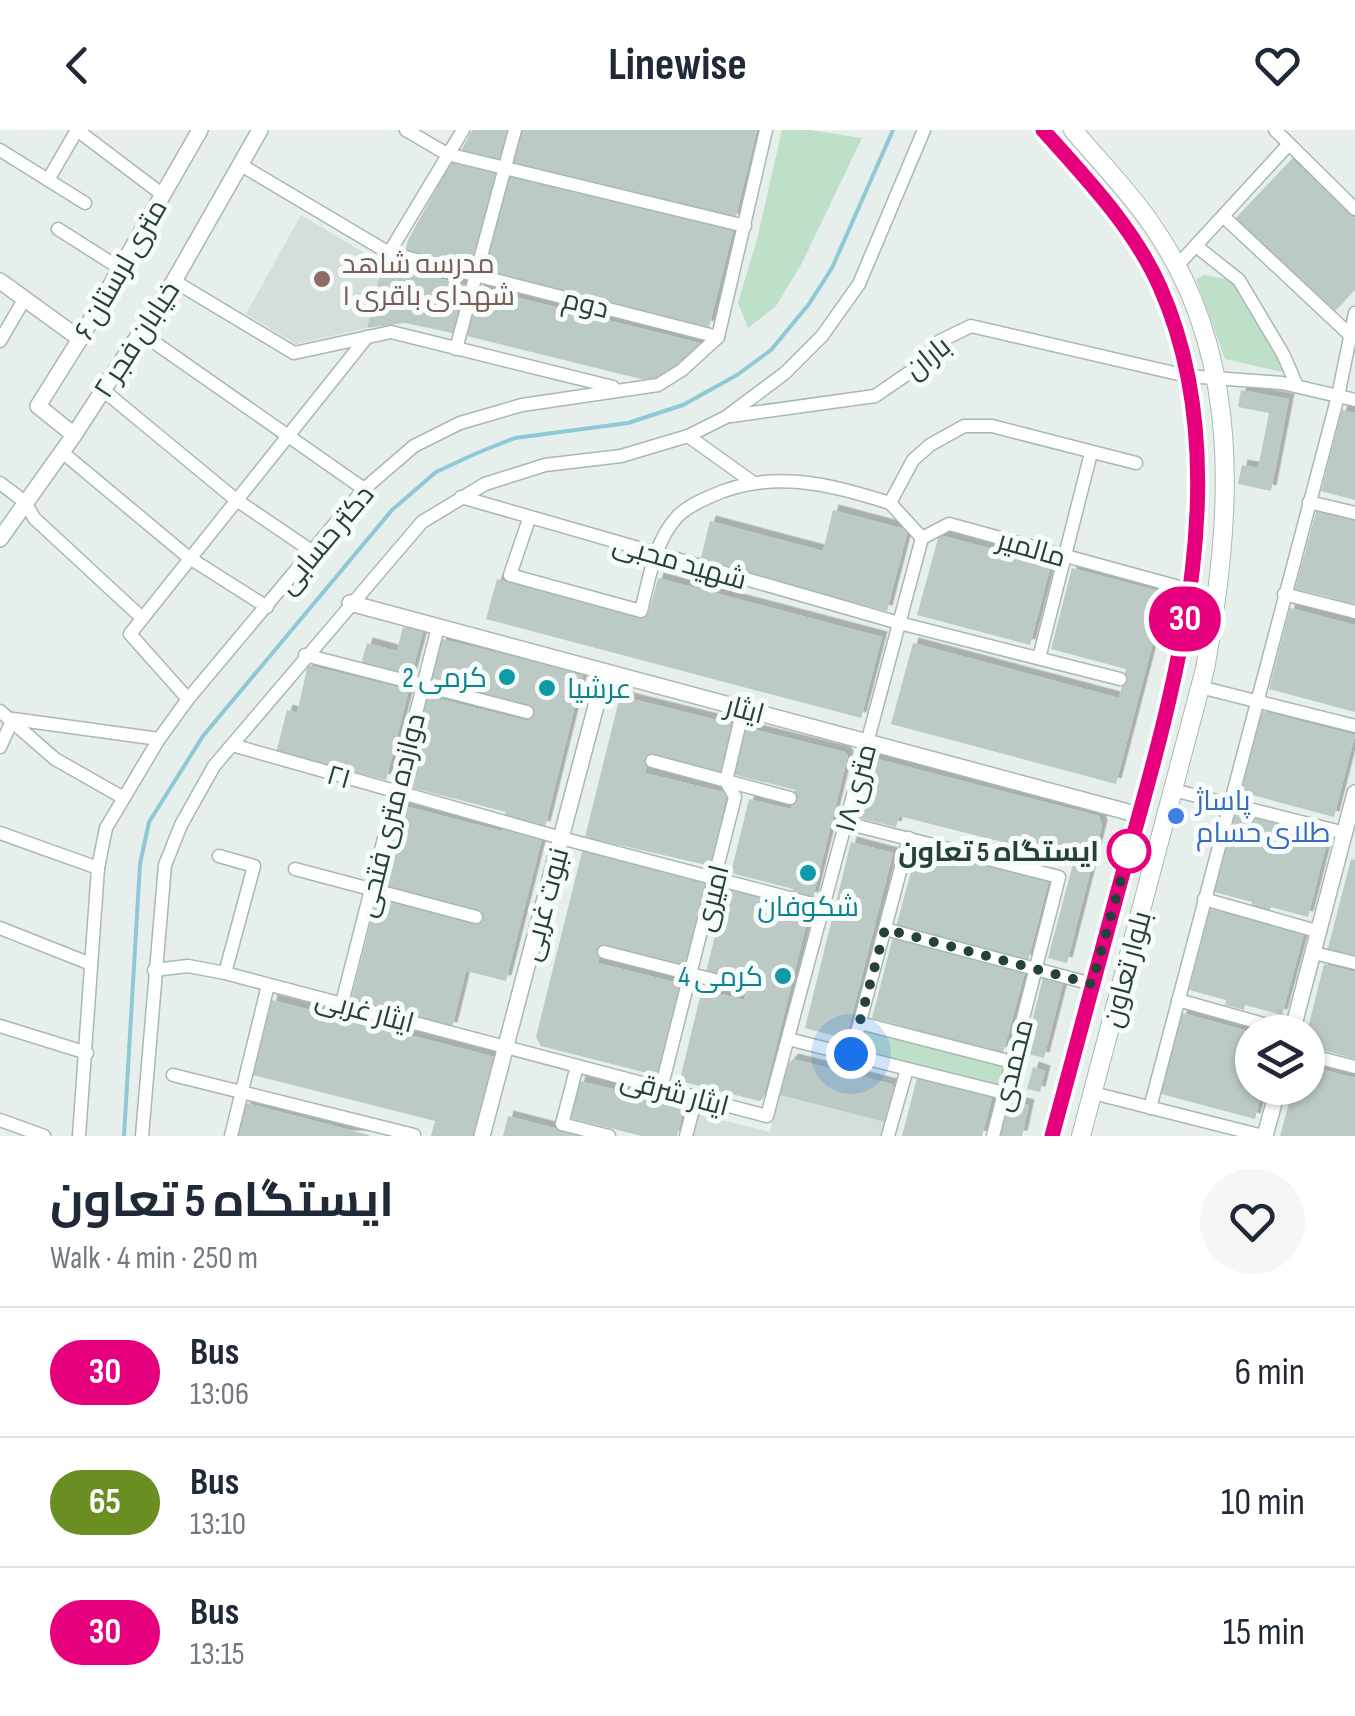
<!DOCTYPE html>
<html lang="en">
<head>
<meta charset="utf-8">
<style>
	:root { --surface:#fff; --page:#f6f6f7; --text:#1f2937; --muted:#747a83; --line:#e0e1e3 }
	body { margin:0; font-family:"Sofia Sans Condensed",Cairo,sans-serif; background:var(--page); color:var(--text); height:100vh; display:flex; flex-direction:column; font-size:38px; white-space:nowrap }
	* { box-sizing:border-box; margin:0 }
	p { font-size:32px; color:var(--muted) }
	.icon { flex:none; width:55px; height:55px; fill:none; stroke:currentColor; stroke-width:2; stroke-linecap:round; stroke-linejoin:round }
	.map { position:relative; height:1006px; overflow:hidden }
	.sheet { display:flex; flex-direction:column; background:var(--surface); flex:1 }
	.sheet>* { flex:none }
	.badge { padding:0 20px; border-radius:32px; font-size:35px; line-height:65px }
	.controls { position:absolute; left:1235px; top:885px; display:grid; gap:20px }
	.controls a { display:grid; place-items:center; width:90px; height:90px; border-radius:50%; background:var(--surface); box-shadow:0 2px 8px #0004; font-size:50px }
	.you { position:absolute; width:50px; height:50px; margin:-25px; border:8px solid #fff; border-radius:50%; background:#1a73e8; box-shadow:0 0 0 15px #1a73e833 }
	.map>.badge { position:absolute; translate:-50% -50%; box-shadow:0 0 0 5px #fff }
	.round { display:grid; place-items:center; flex:none; width:105px; height:105px; border-radius:52px; background:var(--page) }
	.overview { display:flex; align-items:center; justify-content:space-between; height:170px; padding:0 50px }
	h1 { font-size:48px; font-weight:700; line-height:75px }
	ul { padding:0; list-style:none }
	li { display:flex; align-items:center; gap:30px; height:130px; padding:0 50px; border-top:2px solid var(--line) }
	li div { flex:1 }
	li b { display:block; font-size:38px }
	li em { font-style:normal }
	li .badge { min-width:110px; font-weight:700; text-align:center }
	header { display:flex; justify-content:space-between; align-items:center; height:130px; padding:0 50px; background:var(--surface); font-size:45px; font-weight:700 }
	.map>svg:first-child { display:block }
	.built { fill:#d4dfda }
	.green { fill:#bfe0c8 }
	.lines { fill:none; stroke-linecap:round; stroke-linejoin:round }
	.stream { stroke:#8ec9d4; stroke-width:4 }
	.building { fill:#bbcac4; filter:url(#shadow) }
	.minor-casing { stroke:#a8b8b2; stroke-width:15 }
	.tertiary-casing { stroke:#a8b8b2; stroke-width:18 }
	.secondary-casing { stroke:#a4bbb3; stroke-width:20 }
	.minor { stroke:#fff; stroke-width:12 }
	.tertiary { stroke:#fff; stroke-width:15 }
	.secondary { stroke:#fff; stroke-width:18 }
	.line-casing { stroke:#fff; stroke-width:22 }
	.line { stroke:#e6007e; stroke-width:15 }
	.walk { stroke:#24423a; stroke-width:10; stroke-dasharray:0 18 }
	.education-dot { fill:#8d6e63; stroke:#f7fbf9; stroke-width:4 }
	.culture-dot { fill:#0f9aa8; stroke:#f7fbf9; stroke-width:4 }
	.shop-dot { fill:#3f7fe0; stroke:#f7fbf9; stroke-width:4 }
	.stop-dot { fill:#fff; stroke:#e6007e; stroke-width:5 }
	.labels { text-anchor:middle; stroke-width:10; stroke-linejoin:round; paint-order:stroke }
	.education-label { font-size:28px; fill:#785e54; stroke:#f7fbf9; text-anchor:start }
	.street-label { font-size:28px; fill:#24423a; stroke:#f7fbf9 }
	.culture-label { font-size:28px; fill:#0d838f; stroke:#f7fbf9; text-anchor:end }
	.shop-label { font-size:28px; fill:#366cbe; stroke:#f7fbf9; text-anchor:start }
	.stop-label { font-size:28px; font-weight:bold; fill:#24423a; stroke:#f7fbf9; text-anchor:end }
</style>
</head>
<body>
<header><svg class="icon" aria-label="back" viewBox="0 0 24 24"><path d="M15 5l-7 7 7 7"/></svg>Linewise<svg class="icon" aria-label="heart" viewBox="0 0 24 24"><path d="M12 20l-8-8c-3-5 5-10 8-4 3-6 11-1 8 4z"/></svg></header>
<div class="map">
<svg width="1355" height="1006" viewBox="0 0 1355 1006">
	<defs>
		<filter id="shadow"><feDropShadow dx="5.5" dy="-5.5" stdDeviation="0" flood-color="#0004"/></filter>
	</defs>
	<rect width="100%" height="100%" fill="#e6efeb"/>
	<!-- built -->
	<g class="built">
		<path d="M301,85L383,134L367,198L296,214L246,184Z"/>
		<path d="M780,965L885,992L881,1006H689L694,983L770,1002Z"/>
	</g>
	<!-- green -->
	<g class="green">
		<path d="M782,0H810L862,8L802,133L776,176L748,198L738,173L757,109Z"/>
		<path d="M1204,145L1238,151L1280,223L1286,243L1225,229L1196,149Z"/>
		<path d="M861,895L1007,933L1000,959L854,922Z"/>
	</g>
	<g class="lines">
		<!-- stream -->
		<path class="stream" d="M124,1006L140,734L149,692L203,606L392,380L436,342L477,323L515,308L628,293L683,275L737,245L771,220L809,174L832,138L893,0"/>
	</g>
	<!-- building -->
	<g class="building">
		<path d="M472,0H510L502,32L461,21Z"/>
		<path d="M519,0H757L735,90L510,34Z"/>
		<path d="M1292,29L1355,88V159L1333,183L1234,90Z"/>
		<path d="M452,31L498,43L474,139L405,122L408,110Z"/>
		<path d="M508,45L733,101L709,197L484,141Z"/>
		<path d="M383,134L469,156L457,204L405,193L367,198Z"/>
		<path d="M479,158L704,214L657,253L467,206Z"/>
		<path d="M1241,260L1289,269L1271,361L1238,354L1242,335L1258,338L1269,283L1238,277Z"/>
		<path d="M1342,280L1355,283V370L1321,361Z"/>
		<path d="M1317,378L1355,388V474L1352,473L1350,478L1332,473L1333,468L1295,459Z"/>
		<path d="M833,380L908,400L887,481L700,432L710,391L823,421Z"/>
		<path d="M939,405L1051,434L1030,515L917,485Z"/>
		<path d="M1072,438L1166,463L1116,654L891,594L913,513L1119,568L1126,539L1051,519Z"/>
		<path d="M658,448L882,507L861,588L486,489L497,449L647,488Z"/>
		<path d="M1290,478L1355,495V582L1269,559Z"/>
		<path d="M403,497L423,502L411,547L361,534L367,513L397,521Z"/>
		<path d="M442,509L583,544L545,697L504,687L506,682L405,656L428,566L528,591L532,576L431,551Z"/>
		<path d="M308,535L409,560L386,650L276,623L287,580L297,583Z"/>
		<path d="M620,566L737,595L725,643L650,624L645,643L727,663L711,736L606,712L605,716L584,711Z"/>
		<path d="M1262,581L1355,605L1334,687L1241,662Z"/>
		<path d="M744,597L845,622L848,626L813,768L792,763L793,759L731,743L749,669L791,679L795,660L732,644Z"/>
		<path d="M873,628L1099,686L1102,696L1067,833L1048,828L1074,730L899,686L896,697L858,688Z"/>
		<path d="M404,676L502,701L507,696L543,705L506,851L466,841L452,898L354,873L351,869L376,771L381,767L479,789L481,782L384,758L381,752L400,678Z"/>
		<path d="M1236,681L1329,705L1308,787L1271,777L1269,781L1251,776L1252,772L1214,762Z"/>
		<path d="M851,712L893,723L846,909L805,898Z"/>
		<path d="M918,716L1049,750L1028,831L896,797Z"/>
		<path d="M583,718L705,749L707,754L686,836L683,838L602,818L598,833L678,853L681,859L659,942L655,945L541,916L536,907Z"/>
		<path d="M1351,729L1355,730V830L1327,822Z"/>
		<path d="M727,757L811,776L763,969L759,971L684,952L681,945L702,859L744,870L747,857L705,846Z"/>
		<path d="M1210,779L1304,804L1282,885L1245,875L1244,880L1225,875L1226,870L1189,860Z"/>
		<path d="M893,807L1025,842L1003,923L872,888Z"/>
		<path d="M1324,834L1355,842V929L1308,916L1307,902Z"/>
		<path d="M1044,844L1064,850L1044,928L1024,923Z"/>
		<path d="M272,870L495,927L474,1006H431L435,991L253,945Z"/>
		<path d="M1182,883L1252,902V958H1263L1255,989L1161,964Z"/>
		<path d="M793,929L892,954L894,957L885,992L780,965L789,933Z"/>
		<path d="M1308,936L1355,948V1006H1280L1293,958H1308Z"/>
		<path d="M1033,937L1045,941L1040,962L1027,959Z"/>
		<path d="M918,944L993,964L982,1006H902Z"/>
		<path d="M580,951L682,976L684,979L677,1006H642L570,988Z"/>
		<path d="M1009,970L1029,975L1022,1006H1000Z"/>
		<path d="M246,973L369,1005V1006H237Z"/>
		<path d="M508,986L581,1005V1006H503Z"/>
	</g>
	<g class="lines">
		<defs>
			<g id="minor">
				<path d="M77,0L163,65"/>
				<path d="M406,0L447,24L745,96"/>
				<path d="M1275,0L1355,79"/>
				<path d="M0,20L85,73"/>
				<path d="M241,35L389,123L718,207"/>
				<path d="M48,50L77,0"/>
				<path d="M1224,87L1349,204"/>
				<path d="M58,99L121,139"/>
				<path d="M1196,116L1239,150L1283,224L1297,256"/>
				<path d="M389,123L463,0"/>
				<path d="M1176,137L1289,14"/>
				<path d="M174,151L294,223L391,202L613,257"/>
				<path d="M141,203L364,359"/>
				<path d="M0,211L25,168"/>
				<path d="M456,219L515,0"/>
				<path d="M103,260L235,369L313,422"/>
				<path d="M731,286L875,266L913,240L940,211L971,196L1187,246L1282,253L1355,270"/>
				<path d="M688,306L751,351"/>
				<path d="M62,322L188,427L267,477"/>
				<path d="M1136,333L992,296H964L930,315L913,330L890,373L922,408L949,394L1190,460"/>
				<path d="M0,353L25,372L34,388L142,488"/>
				<path d="M461,367L899,493L1120,549"/>
				<path d="M1309,372L1355,383"/>
				<path d="M529,389L510,445L641,481C649,450 654,412 677,387C685,378 698,372 709,367C770,338 829,354 890,373"/>
				<path d="M1284,464L1355,482"/>
				<path d="M305,525L527,582"/>
				<path d="M1039,528L1091,323"/>
				<path d="M1200,557L1355,596"/>
				<path d="M188,569L130,504L367,207"/>
				<path d="M0,581L55,629L122,667"/>
				<path d="M232,615L561,708L824,777"/>
				<path d="M0,617L13,589L159,609"/>
				<path d="M652,631L790,668"/>
				<path d="M1173,660L1345,703"/>
				<path d="M846,693L1059,747L993,1006"/>
				<path d="M0,703L98,738"/>
				<path d="M219,726L254,736L225,843"/>
				<path d="M295,739L476,787"/>
				<path d="M1204,769L1320,802"/>
				<path d="M0,798L91,834"/>
				<path d="M885,799L1092,854"/>
				<path d="M604,822L734,855"/>
				<path d="M1314,823L1355,833"/>
				<path d="M154,840L188,836L225,843L767,986L922,408"/>
				<path d="M1178,870L1292,902"/>
				<path d="M342,873L438,497"/>
				<path d="M860,893L1012,932"/>
				<path d="M0,896L87,923"/>
				<path d="M788,909L1004,963"/>
				<path d="M851,925L909,708"/>
				<path d="M1308,925L1355,937"/>
				<path d="M577,936L562,994L609,1006"/>
				<path d="M173,945L414,1005"/>
				<path d="M661,959L735,667L726,651L743,579"/>
				<path d="M1093,963L1263,1006"/>
				<path d="M1150,978L1338,266L1355,183"/>
				<path d="M0,990L44,1006"/>
				<path d="M79,1006L98,738L106,698L159,609L188,569L364,359L414,316L460,293L522,275L658,255L682,240L718,207L766,0"/>
				<path d="M142,1006L165,735L181,695L214,636L422,392L485,354L545,335L621,326L688,306L726,287L785,243L822,206L859,154L924,0"/>
				<path d="M231,1006L268,855"/>
				<path d="M686,1006L696,968"/>
				<path d="M888,1006L907,939"/>
			</g>
			<g id="tertiary">
				<path d="M0,151L80,209"/>
				<path d="M74,305L38,276L80,209L200,0"/>
				<path d="M0,409L74,305L174,151L260,0"/>
				<path d="M350,473L1139,685"/>
				<path d="M1292,902L1355,663"/>
				<path d="M482,1006L605,542"/>
				<path d="M1265,1006L1278,958"/>
			</g>
			<g id="secondary">
				<path d="M1043,0C1086,48 1134,98 1160,157C1242,341 1170,574 1119,757C1096,840 1074,923 1052,1006"/>
				<path d="M1073,0C1099,31 1129,61 1152,95C1245,228 1232,388 1205,539L1081,1006"/>
			</g>
		</defs>
		<!-- minor casing -->
		<use href="#minor" class="minor-casing"/>
		<!-- tertiary casing -->
		<use href="#tertiary" class="tertiary-casing"/>
		<!-- secondary casing -->
		<use href="#secondary" class="secondary-casing"/>
		<!-- minor -->
		<use href="#minor" class="minor"/>
		<!-- tertiary -->
		<use href="#tertiary" class="tertiary"/>
		<!-- secondary -->
		<use href="#secondary" class="secondary"/>
	</g>
	<g class="lines">
		<defs>
			<path id="line" d="M1043,0C1086,48 1134,98 1160,157C1243,344 1171,571 1119,757C1096,840 1074,923 1052,1006"/>
		</defs>
		<!-- line casing -->
		<use href="#line" class="line-casing"/>
		<!-- line -->
		<use href="#line" class="line"/>
		<!-- walk -->
		<path class="walk" d="M851,924L885,799L1092,854L1129,721"/>
	</g>
	<!-- markers -->
	<circle class="education-dot" cx="322" cy="149" r="10"/>
	<g class="culture-dot">
		<circle cx="507" cy="547" r="10"/>
		<circle cx="547" cy="558" r="10"/>
		<circle cx="808" cy="743" r="10"/>
		<circle cx="783" cy="846" r="10"/>
	</g>
	<circle class="shop-dot" cx="1176" cy="686" r="10"/>
	<circle class="stop-dot" cx="1129" cy="721" r="20"/>
	<g class="labels">
		<!-- education labels -->
		<g class="education-label">
			<text x="342" y="143">مدرسه شاهد<tspan x="342" dy="32">شهدای باقری ۱</tspan></text>
		</g>
		<!-- street labels -->
		<g class="street-label">
			<text transform="translate(120 139) rotate(-60)" y="10">۶ متری لرستان</text>
			<text transform="translate(586 173) rotate(14)" y="10">دوم</text>
			<text transform="translate(136 209) rotate(-57)" y="10">خیابان فجر ۲</text>
			<text transform="translate(927 227) rotate(-39)" y="10">باران</text>
			<text transform="translate(325 409) rotate(-50)" y="10">دکتر حسابی</text>
			<text transform="translate(1032 418) rotate(16)" y="10">مالمیر</text>
			<text transform="translate(680 431) rotate(16)" y="10">شهید محبی</text>
			<text transform="translate(745 579) rotate(15)" y="10">ایثار</text>
			<text transform="translate(339 646) rotate(16)" y="10">۲۱</text>
			<text transform="translate(855 658) rotate(-75)" y="10">۱۸ متری</text>
			<text transform="translate(390 685) rotate(-76)" y="10">دوازده متری فتحی</text>
			<text transform="translate(711 768) rotate(-76)" y="10">امیری</text>
			<text transform="translate(544 774) rotate(-75)" y="10">نبوت غربی</text>
			<text transform="translate(1126 839) rotate(-75)" y="10">بلوار تعاون</text>
			<text transform="translate(365 880) rotate(15)" y="10">ایثار غربی</text>
			<text transform="translate(1012 935) rotate(-76)" y="10">محمدی</text>
			<text transform="translate(675 962) rotate(15)" y="10">ایثار شرقی</text>
		</g>
		<!-- culture labels -->
		<g class="culture-label">
			<text x="487" y="557">کرمی 2</text>
			<text x="567" y="568" text-anchor="start">عرشیا</text>
			<text x="808" y="786" text-anchor="middle">شکوفان</text>
			<text x="763" y="856">کرمی 4</text>
		</g>
		<!-- shop labels -->
		<g class="shop-label">
			<text x="1196" y="680">پاساژ<tspan x="1196" dy="32">طلای حسام</tspan></text>
		</g>
		<!-- stop labels -->
		<g class="stop-label">
			<text x="1099" y="731">ایستگاه 5 تعاون</text>
		</g>
	</g>
</svg>
<div class="controls">
<a><svg class="icon" aria-label="layers" viewBox="0 0 24 24"><path d="M12 4l9 5-9 5-9-5zM3 14l9 5 9-5"/></svg></a>
</div>
<div class="you" style="left:851px;top:924px"></div>
<b class="badge" style="left:1185px;top:489px;background:#e6007e;color:#fff">30</b>
</div>
<section class="sheet">
<div class="overview"><div><h1>ایستگاه 5 تعاون</h1><p>Walk · 4 min · 250 m</p></div><a class="round"><svg class="icon" aria-label="heart" viewBox="0 0 24 24"><path d="M12 20l-8-8c-3-5 5-10 8-4 3-6 11-1 8 4z"/></svg></a></div>
<ul>
<li><span class="badge" style="background:#e6007e;color:#fff">30</span><div><b>Bus</b><p>13:06</p></div><em>6 min</em></li>
<li><span class="badge" style="background:#6b8e23;color:#fff">65</span><div><b>Bus</b><p>13:10</p></div><em>10 min</em></li>
<li><span class="badge" style="background:#e6007e;color:#fff">30</span><div><b>Bus</b><p>13:15</p></div><em>15 min</em></li>
</ul>
</section>
</body>
</html>
